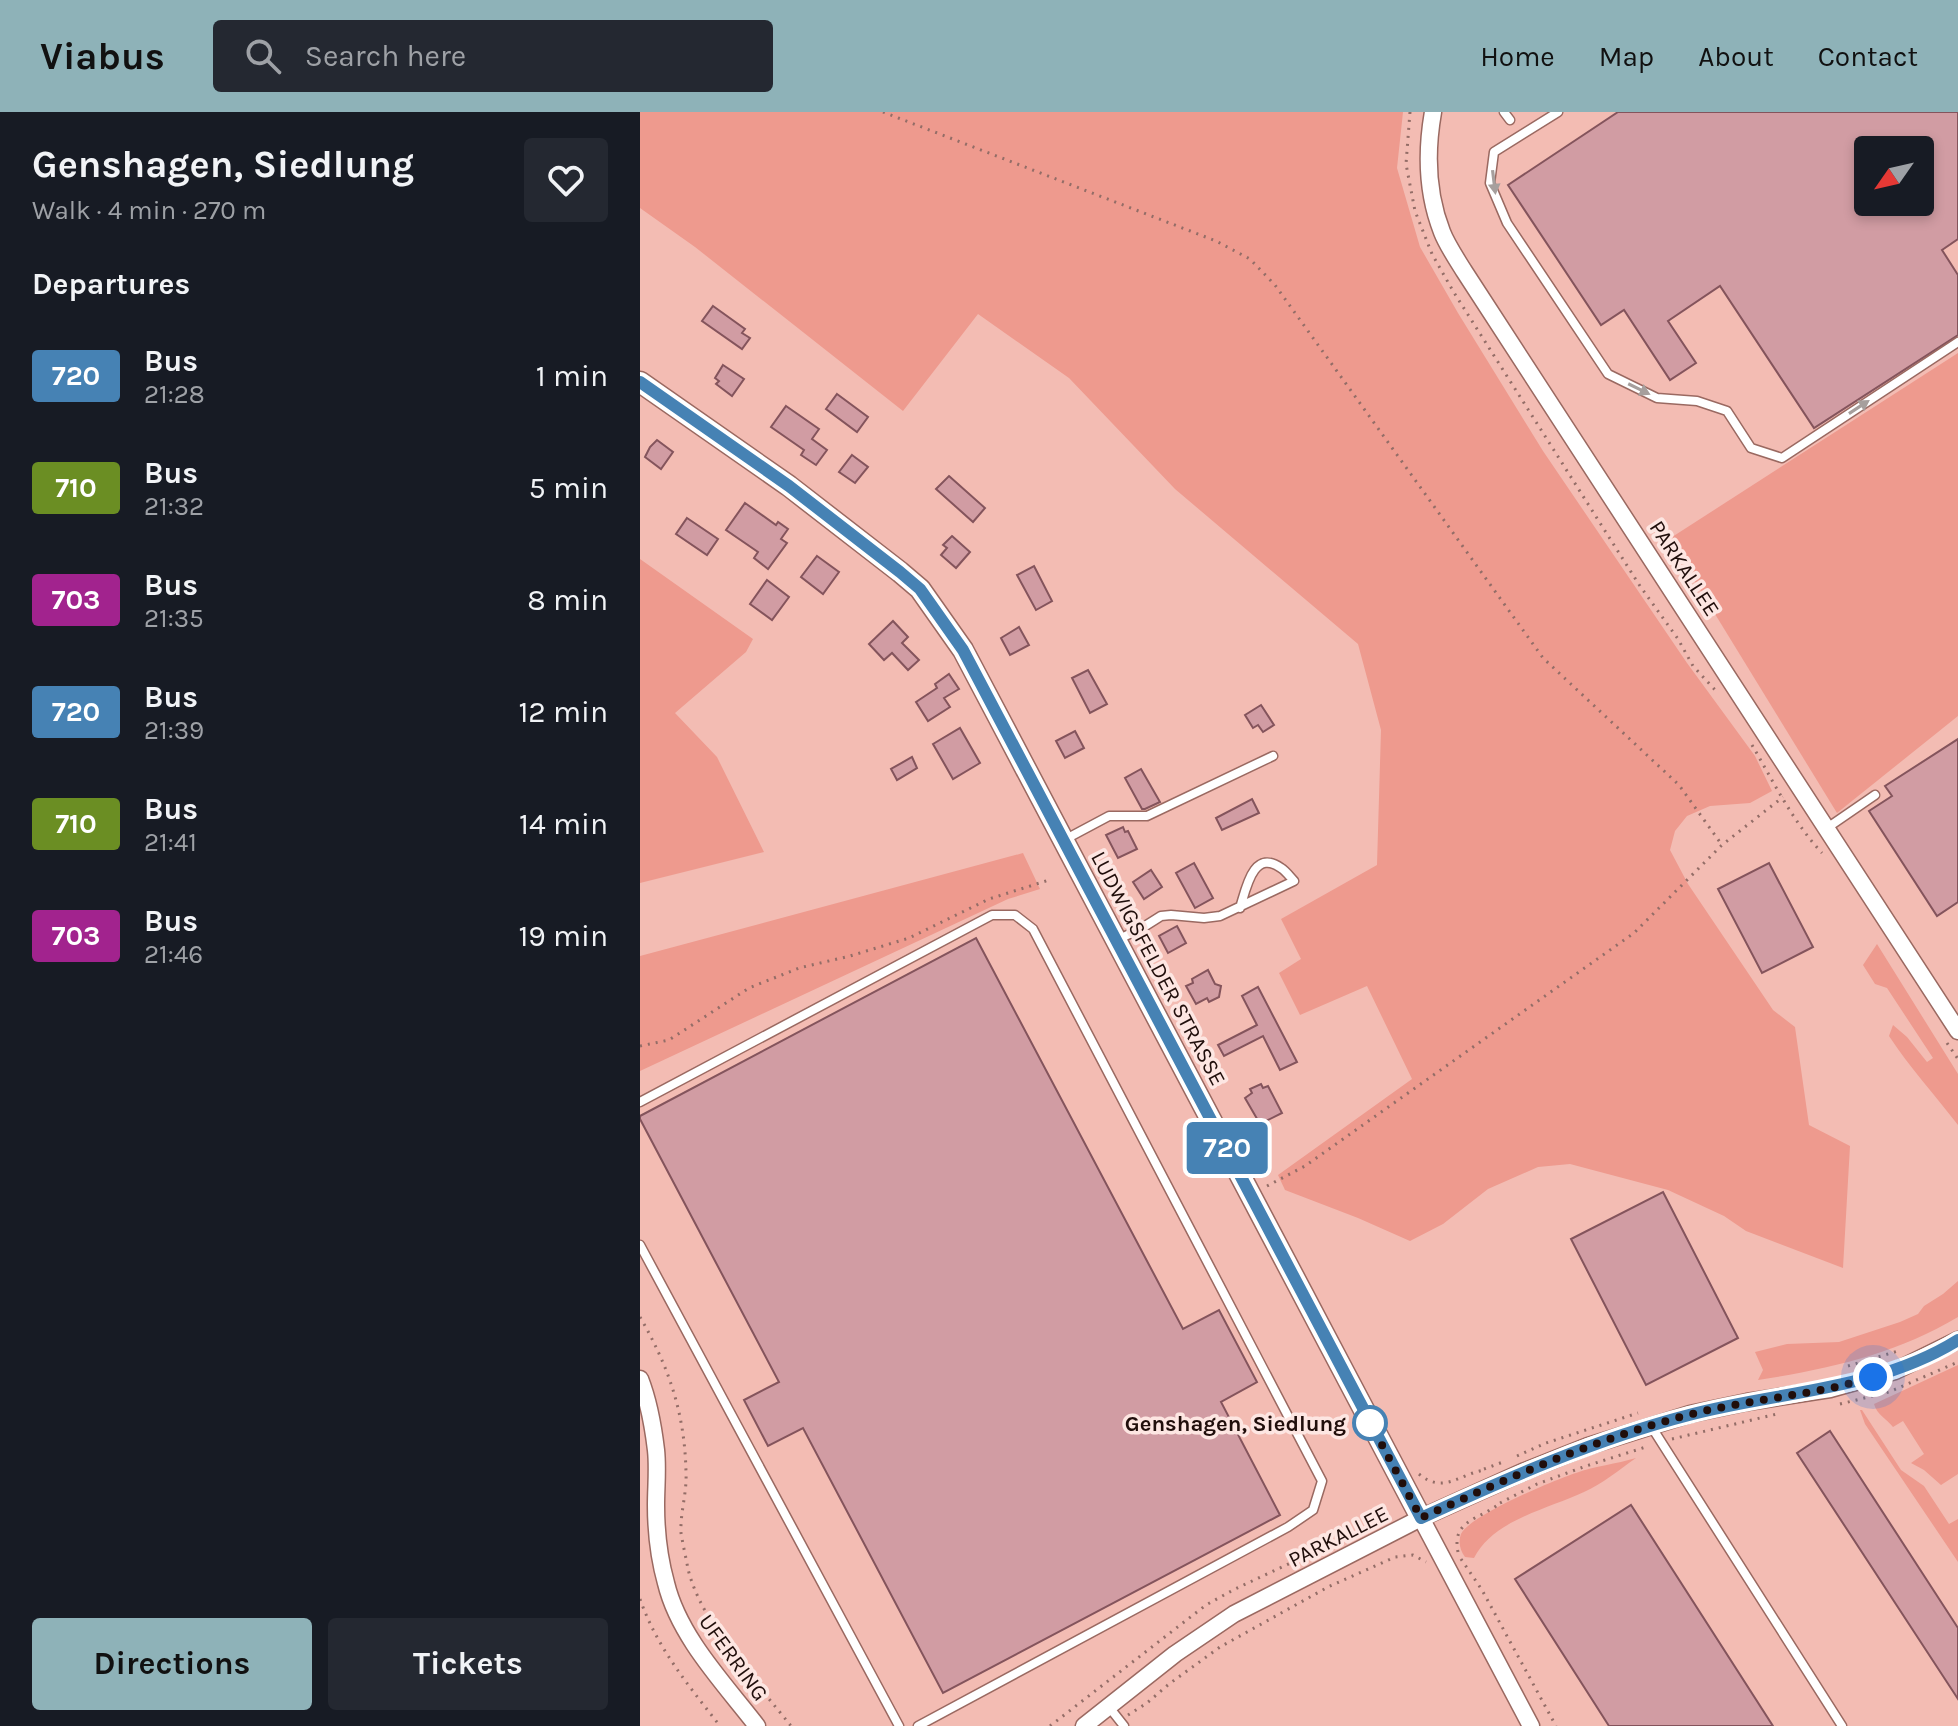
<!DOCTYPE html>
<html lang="en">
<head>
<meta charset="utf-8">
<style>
	:root { --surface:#171b24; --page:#242831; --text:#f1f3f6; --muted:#9ea1a6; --accent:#8eb2b8 }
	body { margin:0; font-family:Karla,sans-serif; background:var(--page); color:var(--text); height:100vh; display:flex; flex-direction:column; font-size:30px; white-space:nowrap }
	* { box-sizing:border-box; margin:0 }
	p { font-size:26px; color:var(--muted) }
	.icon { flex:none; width:44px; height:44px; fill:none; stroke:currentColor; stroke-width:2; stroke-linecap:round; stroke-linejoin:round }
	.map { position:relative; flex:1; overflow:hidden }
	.details { display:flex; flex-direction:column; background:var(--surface); width:640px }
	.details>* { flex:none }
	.badge { padding:0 16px; border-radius:6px; font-size:28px; line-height:52px }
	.needle { width:52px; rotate:236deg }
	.controls { position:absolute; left:1214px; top:24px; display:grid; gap:16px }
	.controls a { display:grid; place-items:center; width:80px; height:80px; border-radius:8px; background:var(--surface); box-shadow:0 4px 12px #0003; font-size:40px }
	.you { position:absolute; width:40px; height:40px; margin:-20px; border:6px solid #fff; border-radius:50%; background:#1a73e8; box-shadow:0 0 0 12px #1a73e833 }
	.map>.badge { position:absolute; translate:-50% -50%; box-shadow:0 0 0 4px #fff }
	h2 { padding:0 32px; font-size:30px; line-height:72px }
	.round { display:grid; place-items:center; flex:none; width:84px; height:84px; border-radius:8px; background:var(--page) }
	.summary { display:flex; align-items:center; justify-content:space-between; height:136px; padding:0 32px }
	h1 { font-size:38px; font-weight:700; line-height:60px }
	.button { display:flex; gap:16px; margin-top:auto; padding:16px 32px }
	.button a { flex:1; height:92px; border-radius:8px; background:var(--accent); color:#111; font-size:32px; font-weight:700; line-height:92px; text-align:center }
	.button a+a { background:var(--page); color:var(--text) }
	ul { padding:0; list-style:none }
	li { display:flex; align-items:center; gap:24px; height:112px; padding:0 32px }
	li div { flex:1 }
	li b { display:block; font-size:30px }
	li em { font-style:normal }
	li .badge { min-width:88px; font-weight:700; text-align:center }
	header { display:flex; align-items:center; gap:48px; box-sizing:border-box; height:112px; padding:0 40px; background:var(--accent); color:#111 }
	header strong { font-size:38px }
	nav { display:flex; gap:44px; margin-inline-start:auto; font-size:28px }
	.search { width:560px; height:72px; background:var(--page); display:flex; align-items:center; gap:20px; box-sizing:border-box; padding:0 28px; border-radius:8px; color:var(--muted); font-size:30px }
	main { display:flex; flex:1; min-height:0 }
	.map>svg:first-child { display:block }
	.green { fill:#ee9a8e }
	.building { fill:#d19ca3; stroke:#84545c; stroke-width:2; fill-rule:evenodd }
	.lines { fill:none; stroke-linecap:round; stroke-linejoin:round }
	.service-casing { stroke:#9a6961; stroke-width:11 }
	.minor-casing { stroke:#9a6961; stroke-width:19 }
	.tertiary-casing { stroke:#9a6961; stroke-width:23 }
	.path { stroke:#936d67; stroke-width:3; stroke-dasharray:2 6; stroke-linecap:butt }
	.service { stroke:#fff; stroke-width:8 }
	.minor { stroke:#fff; stroke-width:16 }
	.tertiary { stroke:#fff; stroke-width:20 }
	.oneway { fill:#a69f9d }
	.line-casing { stroke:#fff; stroke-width:18 }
	.line { stroke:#4682b4; stroke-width:12 }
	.walk { stroke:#200e0b; stroke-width:8; stroke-dasharray:0 14.4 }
	.stop-dot { fill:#fff; stroke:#4682b4; stroke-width:4 }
	.labels { text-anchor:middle; stroke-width:7; stroke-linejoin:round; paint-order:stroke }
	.street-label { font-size:22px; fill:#200e0b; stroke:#fde6e2 }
	.stop-label { font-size:22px; font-weight:bold; fill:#200e0b; stroke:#fde6e2; text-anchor:end }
</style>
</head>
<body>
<header>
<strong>Viabus</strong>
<div class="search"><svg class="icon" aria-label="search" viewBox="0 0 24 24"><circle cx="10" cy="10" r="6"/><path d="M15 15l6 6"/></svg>Search here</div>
<nav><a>Home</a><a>Map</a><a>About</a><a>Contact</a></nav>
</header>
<main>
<section class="details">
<div class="summary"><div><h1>Genshagen, Siedlung</h1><p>Walk · 4 min · 270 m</p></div><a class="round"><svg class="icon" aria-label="heart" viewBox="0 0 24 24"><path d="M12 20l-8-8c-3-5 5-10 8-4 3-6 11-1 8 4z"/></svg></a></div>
<h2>Departures</h2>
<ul>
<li><span class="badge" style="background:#4682b4;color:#fff">720</span><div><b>Bus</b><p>21:28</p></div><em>1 min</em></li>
<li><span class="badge" style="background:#6b8e23;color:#fff">710</span><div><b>Bus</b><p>21:32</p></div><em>5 min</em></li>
<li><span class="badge" style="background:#a2238e;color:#fff">703</span><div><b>Bus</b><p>21:35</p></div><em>8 min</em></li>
<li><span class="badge" style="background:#4682b4;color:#fff">720</span><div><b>Bus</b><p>21:39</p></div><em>12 min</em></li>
<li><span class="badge" style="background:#6b8e23;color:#fff">710</span><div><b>Bus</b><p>21:41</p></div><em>14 min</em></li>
<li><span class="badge" style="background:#a2238e;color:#fff">703</span><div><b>Bus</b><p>21:46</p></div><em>19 min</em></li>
</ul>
<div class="button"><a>Directions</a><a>Tickets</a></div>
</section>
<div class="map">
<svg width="1318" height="1614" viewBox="0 0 1318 1614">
	<rect width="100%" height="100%" fill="#f3bcb3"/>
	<!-- green -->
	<g class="green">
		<path d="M0,0H763L757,56L780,135L818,201L903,339L1047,551L1115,644L1132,679L1110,691L1070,694L1047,704L1035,719L1030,738L1048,772L1133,898L1155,915L1169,1013L1210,1034L1203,1156L1106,1119L1084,1104L1028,1078L930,1052L898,1055L848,1077L803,1112L770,1129L718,1106L645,1078L638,1063L772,967L727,874L660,903L639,861L661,847L641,807L737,753L741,618L718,532L535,377L429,266L338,202L263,299L55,135L0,96Z"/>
		<path d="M1318,241V604L1197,701L1029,427Z"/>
		<path d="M0,447L113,527L106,540L35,601L77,645L124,740L0,771Z"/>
		<path d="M383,741L400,777L368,787L0,959V844Z"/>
		<path d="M1237,832L1318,962V1013C1295,983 1270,956 1249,924L1253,913L1267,925L1287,950L1293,946L1247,876L1235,872L1223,853Z"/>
		<path d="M1318,1169V1205C1256,1242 1189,1257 1118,1268L1123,1258L1115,1240L1147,1232L1199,1230L1260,1210L1278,1202L1284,1194L1303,1182Z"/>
		<path d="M1318,1253V1362L1301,1373L1284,1358L1271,1351L1284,1342L1263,1309L1253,1315C1246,1306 1237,1303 1234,1292Z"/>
		<path d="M1220,1298H1222L1261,1358L1284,1374L1309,1412L1318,1407V1450L1225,1312Z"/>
		<path d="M996,1346C979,1358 962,1372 944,1380C908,1397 853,1408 834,1446L825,1445C820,1438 818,1430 821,1422C829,1404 914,1368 936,1361C955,1354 976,1352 996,1346Z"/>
	</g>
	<!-- building -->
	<g class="building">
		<path d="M978,0H1318V127L1302,138L1318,163V223L1174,316L1080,174L1028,209L1056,251L1030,268L984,198L961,213L868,73ZM1228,38H1280V90H1228Z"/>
		<path d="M73,194L105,217L102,221L110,226L102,237L62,209Z"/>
		<path d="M83,253L104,267L92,284L76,272L79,269L75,266Z"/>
		<path d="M197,282L228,305L217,320L186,297Z"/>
		<path d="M146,294L179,317L172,327L187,338L176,353L161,343L164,338L131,315Z"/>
		<path d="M17,328L33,340L21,357L5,345L10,335Z"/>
		<path d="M212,343L228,355L215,371L199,360Z"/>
		<path d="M309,364L345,396L333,410L296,377Z"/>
		<path d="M105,391L136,413L138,410L148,417L141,427L147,431L128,457L114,446L118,440L86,418Z"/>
		<path d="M47,406L78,427L67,443L36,422Z"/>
		<path d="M312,424L330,440L316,456L301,443L307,436L303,433Z"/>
		<path d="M177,444L199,460L183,482L161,465Z"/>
		<path d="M394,454L412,489L396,498L377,463Z"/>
		<path d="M127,468L149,485L132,508L110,492Z"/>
		<path d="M253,509L268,525L262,531L279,548L268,558L252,541L244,548L229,532Z"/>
		<path d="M379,515L389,533L370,543L361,526Z"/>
		<path d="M448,558L467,592L450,601L432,566Z"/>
		<path d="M309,562L319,577L304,586L310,595L288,609L276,590L297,576L295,572Z"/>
		<path d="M621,593L634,613L623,620L618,613L613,616L605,603Z"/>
		<path d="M320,616L340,651L313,667L293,632Z"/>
		<path d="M435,619L444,636L425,646L416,629Z"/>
		<path d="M1318,627V790L1297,804L1229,699L1252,684L1245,674Z"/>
		<path d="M272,645L277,656L257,668L251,657Z"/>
		<path d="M501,657L520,690L505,697H502L485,666Z"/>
		<path d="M612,687L619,701L582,718L576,706Z"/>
		<path d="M483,715L485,720L488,719L497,737L478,746L466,723Z"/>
		<path d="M554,751L573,786L555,796L536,761Z"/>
		<path d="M1129,751L1173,835L1122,861L1078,777Z"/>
		<path d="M511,758L522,775L504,787L493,770Z"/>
		<path d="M537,814L546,831L528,841L519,824Z"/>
		<path d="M336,826L543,1217L579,1198L617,1270L581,1290L640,1403L303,1581L163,1316L128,1334L104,1288L139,1270L0,1007V1004Z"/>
		<path d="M568,858L575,872L581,874L579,885L569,890L567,886L556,892L546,874L553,871L552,867Z"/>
		<path d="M618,875L657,950L640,958L623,924L584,944L578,933L617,913L602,884Z"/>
		<path d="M621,972L623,976L628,974L642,1001L620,1012L605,986L612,981L610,977Z"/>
		<path d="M1023,1080L1098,1226L1006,1273L931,1127Z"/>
		<path d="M1190,1319L1318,1516V1587L1157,1341Z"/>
		<path d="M991,1393L1133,1614H969L875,1467Z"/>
	</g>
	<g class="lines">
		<defs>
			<g id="service">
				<path d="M864,0L870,8"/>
				<path d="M918,0L854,40L850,71L867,111L968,262L1017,286L1057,289L1087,299L1111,336L1142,346L1318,230"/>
				<path d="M1187,716L1235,683"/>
				<path d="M424,728L469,704H507L633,644"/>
				<path d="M477,828L502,816L521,804L531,803L564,806L580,804L654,769C650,765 646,759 641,756C613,736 606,777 600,796"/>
				<path d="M0,990L352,803H375L393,817L682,1369L673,1398L648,1415L278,1614"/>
				<path d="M0,1133L259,1614"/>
				<path d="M1011,1314L1202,1614"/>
				<path d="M469,1595L484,1614"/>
			</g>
			<g id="minor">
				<path d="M793,0C786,40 787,82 802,120C807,133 816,146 824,159L1318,919"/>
				<path d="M0,1267C9,1290 13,1313 16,1338C18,1356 16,1375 16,1393C16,1418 19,1446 26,1471C39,1525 84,1571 117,1614"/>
				<path d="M781,1406L891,1614"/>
				<path d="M444,1614L535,1542L594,1502L781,1406L885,1359L948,1334L1050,1302L1107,1290L1190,1277L1255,1259L1318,1228"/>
			</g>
			<path id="tertiary" d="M0,270L149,374L260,460L280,477L323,538L781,1406"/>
		</defs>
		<!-- service casing -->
		<use href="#service" class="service-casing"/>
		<!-- minor casing -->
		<use href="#minor" class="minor-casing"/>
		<!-- tertiary casing -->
		<use href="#tertiary" class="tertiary-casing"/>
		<!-- path -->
		<g class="path">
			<path d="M243,0L576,129L610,147L635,173L903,546L1039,673L1082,733"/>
			<path d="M770,0L766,52L775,99L792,142L813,179L1000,474L1038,527L1053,554L1077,580"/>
			<path d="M1112,633C1133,669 1153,710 1182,741"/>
			<path d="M1307,931L1318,947"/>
			<path d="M0,934L29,928L109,876L159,856L210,844L269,826L349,787L409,768"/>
			<path d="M627,1074L665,1054L994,821L1082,733L1143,685"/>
			<path d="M0,1205C29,1255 45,1302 46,1361C47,1381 40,1401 41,1421C43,1433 46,1446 48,1457C61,1511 117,1571 151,1614"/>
			<path d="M1208,1254L1258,1239"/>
			<path d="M1200,1292L1249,1280L1318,1250"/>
			<path d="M1032,1327L1137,1302"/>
			<path d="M877,1344L906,1331L998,1301"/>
			<path d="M844,1357L863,1350"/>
			<path d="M779,1362C804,1383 821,1361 845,1358"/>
			<path d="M860,1391L897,1372L946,1354L1009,1334"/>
			<path d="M818,1440C811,1407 842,1407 860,1391"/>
			<path d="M821,1447L842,1478L916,1614"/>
			<path d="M0,1487C17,1536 49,1574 80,1614"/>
			<path d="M488,1603L507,1591L529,1572L580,1535L688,1475L755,1445L773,1443L786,1450"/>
			<path d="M410,1614L566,1493L595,1477L657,1448L732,1409"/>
		</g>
		<!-- service -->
		<use href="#service" class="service"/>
		<!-- minor -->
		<use href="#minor" class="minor"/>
		<!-- tertiary -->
		<use href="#tertiary" class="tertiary"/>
	</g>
	<!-- one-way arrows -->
	<defs><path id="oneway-solid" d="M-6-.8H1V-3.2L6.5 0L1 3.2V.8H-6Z" transform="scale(2)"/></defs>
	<g class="oneway">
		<use href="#oneway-solid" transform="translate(854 70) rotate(83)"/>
		<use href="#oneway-solid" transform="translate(999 277) rotate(26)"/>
		<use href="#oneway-solid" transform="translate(1219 295) rotate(-33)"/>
	</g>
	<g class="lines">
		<defs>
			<path id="line" d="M0,270L149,374L260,460L280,477L323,538L781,1406C868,1366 956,1327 1049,1303C1139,1279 1236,1279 1318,1228"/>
		</defs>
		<!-- line casing -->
		<use href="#line" class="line-casing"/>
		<!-- line -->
		<use href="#line" class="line"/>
		<!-- walk -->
		<path class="walk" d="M730,1311L726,1303L781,1406C868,1366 955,1327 1048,1303C1094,1291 1140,1286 1186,1277C1202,1274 1218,1269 1233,1265"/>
	</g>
	<!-- markers -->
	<circle class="stop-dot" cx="730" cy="1311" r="16"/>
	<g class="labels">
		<!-- street labels -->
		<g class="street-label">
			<text transform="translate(1045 456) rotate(57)" y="8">PARKALLEE</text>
			<text transform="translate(519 856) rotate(62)" y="8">LUDWIGSFELDER STRASSE</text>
			<text transform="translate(698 1424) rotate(-27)" y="8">PARKALLEE</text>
			<text transform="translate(94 1545) rotate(54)" y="8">UFERRING</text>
		</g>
		<!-- stop labels -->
		<g class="stop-label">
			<text x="706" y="1319">Genshagen, Siedlung</text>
		</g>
	</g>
</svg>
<div class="controls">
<a><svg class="needle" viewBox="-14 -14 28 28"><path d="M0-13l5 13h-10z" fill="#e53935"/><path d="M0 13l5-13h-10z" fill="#9ea1a6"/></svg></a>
</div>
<div class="you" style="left:1233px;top:1265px"></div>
<b class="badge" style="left:587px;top:1036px;background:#4682b4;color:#fff">720</b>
</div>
</main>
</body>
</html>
